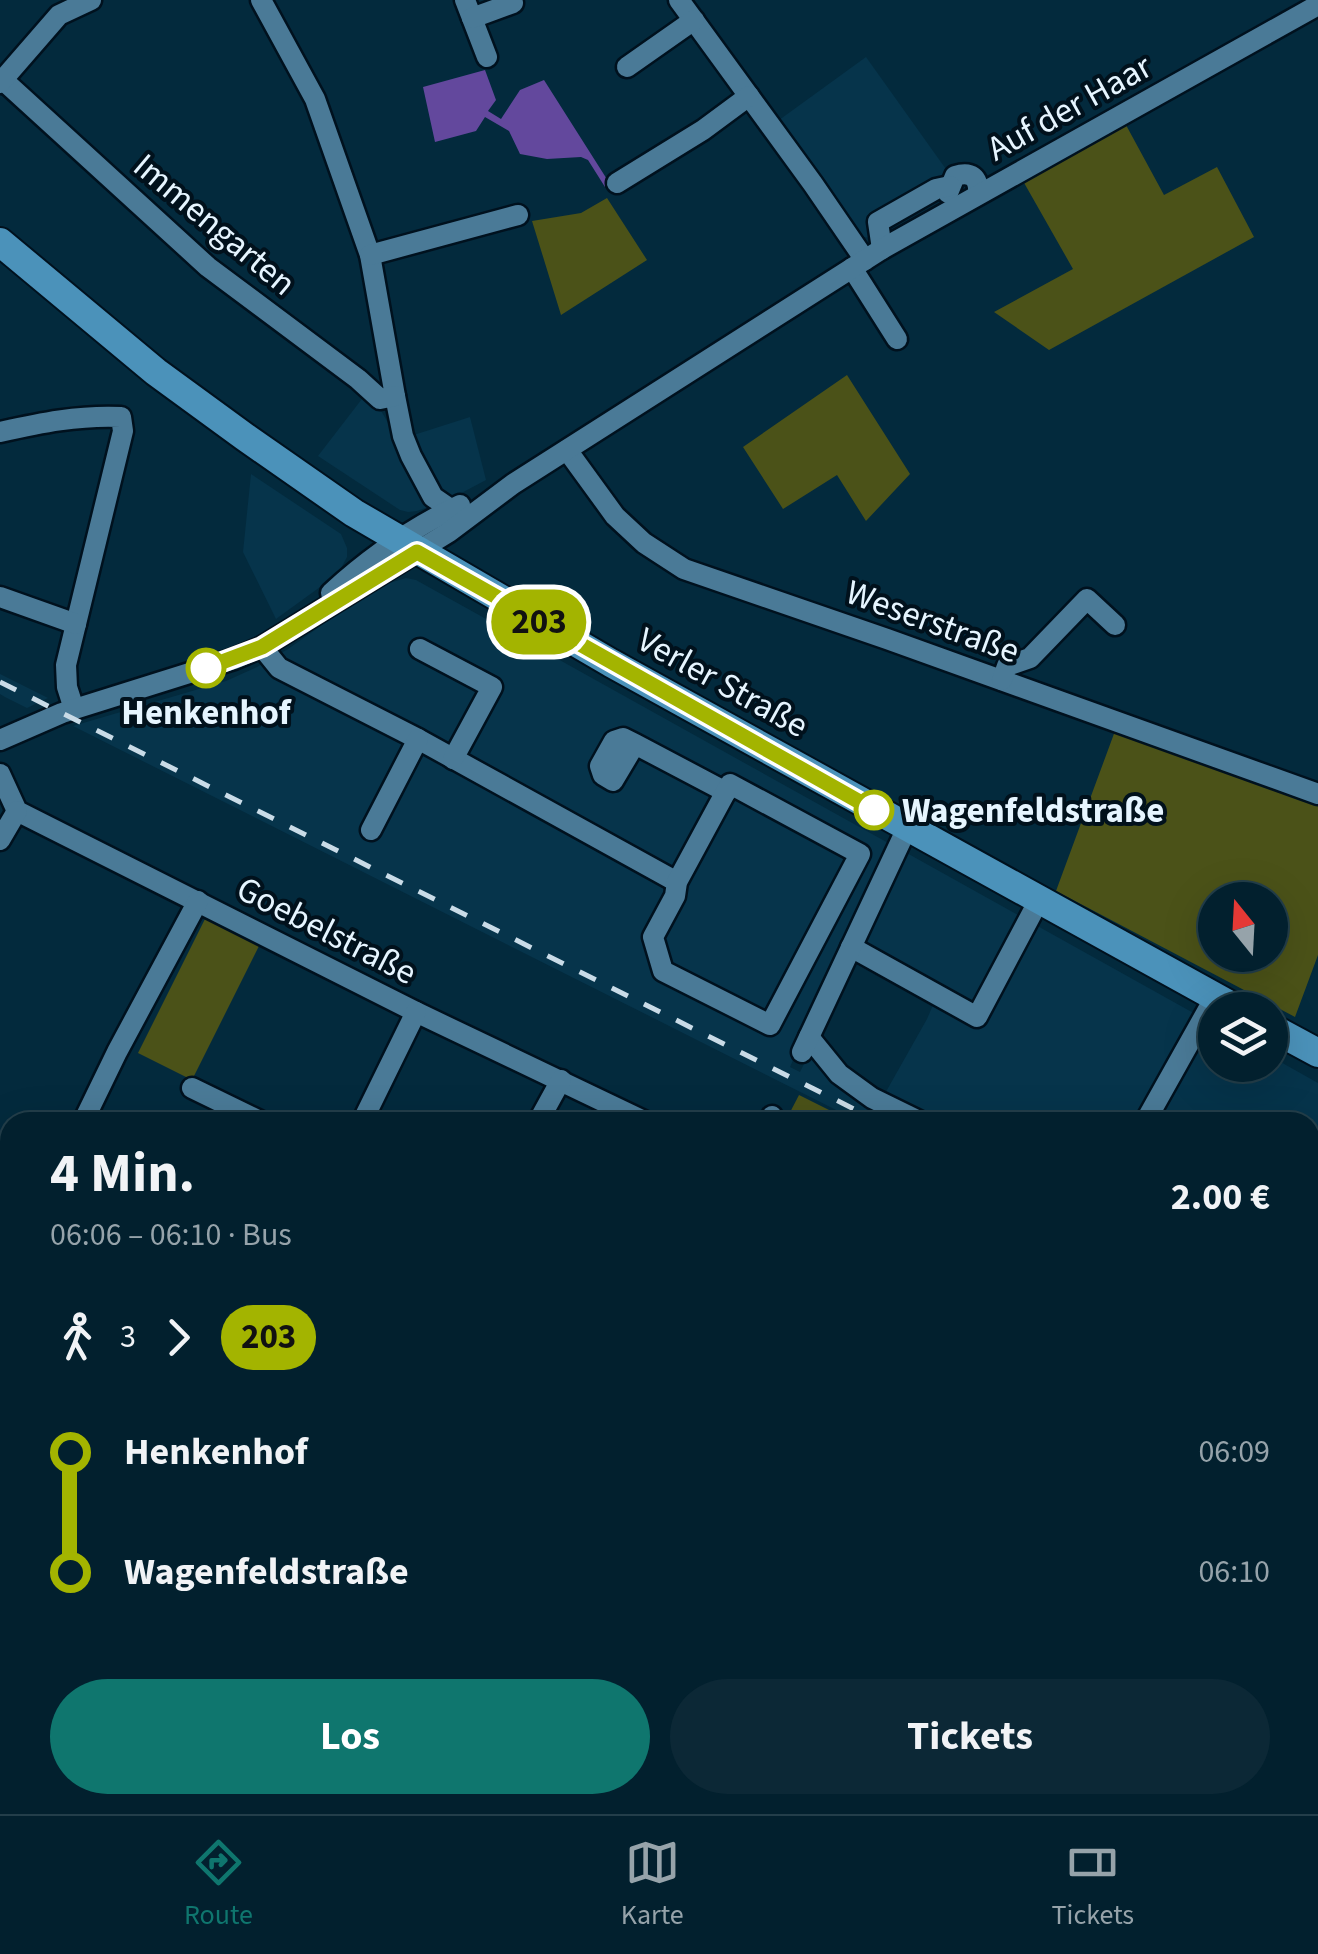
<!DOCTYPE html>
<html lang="de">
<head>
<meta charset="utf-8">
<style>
	:root { --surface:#02202e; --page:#0c2836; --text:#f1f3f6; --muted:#96a3aa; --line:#233e4a; --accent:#0f766e }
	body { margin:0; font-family:"Source Sans 3",sans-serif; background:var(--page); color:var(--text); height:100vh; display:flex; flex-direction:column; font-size:38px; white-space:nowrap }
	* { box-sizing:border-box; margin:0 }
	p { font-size:32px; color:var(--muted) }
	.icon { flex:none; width:55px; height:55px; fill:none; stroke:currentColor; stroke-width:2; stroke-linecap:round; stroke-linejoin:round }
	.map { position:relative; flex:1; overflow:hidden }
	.side { position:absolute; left:0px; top:1112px; width:1320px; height:702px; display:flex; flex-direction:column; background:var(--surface); border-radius:30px 30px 0 0; box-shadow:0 10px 40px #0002,0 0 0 2px var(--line) }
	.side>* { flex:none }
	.badge { padding:0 20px; border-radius:32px; font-size:35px; line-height:65px }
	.needle { width:65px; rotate:342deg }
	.fabs { position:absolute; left:1198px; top:882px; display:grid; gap:20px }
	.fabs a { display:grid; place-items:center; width:90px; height:90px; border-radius:50%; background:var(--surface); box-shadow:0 10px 40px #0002,0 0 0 2px var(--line); font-size:50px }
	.map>.badge { position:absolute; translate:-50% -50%; box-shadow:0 0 0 5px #fff }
	.legs { display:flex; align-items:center; gap:15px; height:110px; padding:0 50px; font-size:32px }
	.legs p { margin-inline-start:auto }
	.summary { display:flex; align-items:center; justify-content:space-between; height:170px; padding:0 50px }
	h1 { font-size:55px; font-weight:700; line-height:75px }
	.action { display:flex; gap:20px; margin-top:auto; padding:20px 50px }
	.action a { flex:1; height:115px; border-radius:60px; background:var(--accent); color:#fff; font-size:40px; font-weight:700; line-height:115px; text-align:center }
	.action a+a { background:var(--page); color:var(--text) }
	ul { padding:0 50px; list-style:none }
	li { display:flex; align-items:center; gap:35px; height:120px; font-size:38px }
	li i { display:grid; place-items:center; width:15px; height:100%; margin:0 12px; background:currentColor }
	li i::after { content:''; width:25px; height:25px; margin:-12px; border:8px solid; border-radius:50%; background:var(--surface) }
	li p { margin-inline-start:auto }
	li:first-child i { background:linear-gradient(#0000 50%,currentColor 0) }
	li:last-child i { background:linear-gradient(currentColor 50%,#0000 0) }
	.tabs { display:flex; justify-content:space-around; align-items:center; height:140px; border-top:2px solid var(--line); background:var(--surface); font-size:28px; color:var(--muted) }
	.tabs a { display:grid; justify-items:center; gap:5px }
	.tabs .on { color:var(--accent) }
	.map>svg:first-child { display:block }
	.built { fill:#06344b }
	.green { fill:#4b5218; fill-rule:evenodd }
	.water { fill:#63489d }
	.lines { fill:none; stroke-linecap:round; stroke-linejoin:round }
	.stream { stroke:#63489d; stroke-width:5 }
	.minor-casing { stroke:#00111e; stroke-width:25 }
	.major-casing { stroke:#00111e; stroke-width:32 }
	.minor { stroke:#4a7a97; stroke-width:20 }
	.major { stroke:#4b92ba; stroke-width:28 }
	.rail { stroke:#c9dbe7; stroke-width:5; stroke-dasharray:18 18; stroke-linecap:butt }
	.line-1-casing { stroke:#fff; stroke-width:22 }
	.line-1 { stroke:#a3b400; stroke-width:15 }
	.stop-1-dot { fill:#fff; stroke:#a3b400; stroke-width:5 }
	.labels { text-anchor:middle; stroke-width:8; stroke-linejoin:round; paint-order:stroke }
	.street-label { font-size:35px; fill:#e6f5ff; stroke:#01111c }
	.stop-label { font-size:35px; font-weight:bold; fill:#e6f5ff; stroke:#01111c }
</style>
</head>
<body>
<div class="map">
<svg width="1318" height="1814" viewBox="0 0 1318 1814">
	<rect width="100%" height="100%" fill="#032a3d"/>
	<!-- built -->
	<g class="built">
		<path d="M866,57L948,172L936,200L870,238L858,236L775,123Z"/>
		<path d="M365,395L380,409L398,440L470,417L486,480L452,498L417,511L408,512L400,510L318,456Z"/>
		<path d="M251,474L341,534L347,548V557L338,574L276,619L243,552Z"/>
		<path d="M406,578L416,580L890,844L790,1067L800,1072L819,1034L860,1080L883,1097L927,1019L933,1005L853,963L905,852L1215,1025V1065H1270V1056L1318,1083V1249L1310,1263V1122H860L73,726L226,681L257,667L288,649L376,587Z"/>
		<path d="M0,674L48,698L27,708L5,697L0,694Z"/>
	</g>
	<!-- green -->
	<g class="green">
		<path d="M1126,125L1164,195L1217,167L1254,237L1049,350L994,312L1073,269L1023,181Z"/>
		<path d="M607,198L647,260L561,315L532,221L581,213Z"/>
		<path d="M847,375L910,474L866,521L837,475L783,509L743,447Z"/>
		<path d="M1115,731L1318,803V955L1295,1017L1056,891ZM1215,900H1270V955H1215Z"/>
		<path d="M207,915L261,942L192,1080L138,1053Z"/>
		<path d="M799,1095L853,1122H785Z"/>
	</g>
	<!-- water -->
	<path class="water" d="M485,70L496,100L488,111L501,119L520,90L544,80L610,184L605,187L588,160L581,157L547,159L520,154L509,131L485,117L476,131L435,142L423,87Z"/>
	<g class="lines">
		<!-- stream -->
		<path class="stream" d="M515,1814L535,1805"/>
		<defs>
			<g id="minor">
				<path d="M261,0L315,99L370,255L395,396L403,436L411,456L433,497L465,519"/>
				<path d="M465,0L487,57"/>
				<path d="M679,0L813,184L865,260"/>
				<path d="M472,18L513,3L512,0"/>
				<path d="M627,67L694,20"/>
				<path d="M3,80L208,267L358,379L380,399L395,396"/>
				<path d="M0,83L59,15L91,0"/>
				<path d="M617,183L703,130L749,96"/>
				<path d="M948,193L955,176C971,171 979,177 978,194"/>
				<path d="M882,249L878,222L936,189L950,186"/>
				<path d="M370,255L518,215"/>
				<path d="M852,268L897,339"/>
				<path d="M0,432C40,423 79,415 121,417L123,431L66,665L67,687L74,709"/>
				<path d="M567,450L615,516L644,543L684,569L887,639L1318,794"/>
				<path d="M331,593C370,557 412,528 460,505"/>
				<path d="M0,597L76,624"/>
				<path d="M262,647L279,668L418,739L677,882"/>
				<path d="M420,649L492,687L453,759"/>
				<path d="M1002,680L1007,666L1030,658L1087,599L1115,625"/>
				<path d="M0,740L62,713L234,659L262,647L449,532L513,484L882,249L1318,5"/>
				<path d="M635,744L613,781L603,775L600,766L614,741L623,738L635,744L726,792"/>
				<path d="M0,774L17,811L416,1012L646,1122"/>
				<path d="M730,784L860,854L770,1025L663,971L653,937L675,896L677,882Z"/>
				<path d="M371,830L418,739"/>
				<path d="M0,840L17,811"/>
				<path d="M851,947L977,1017L1039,900"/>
				<path d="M809,1037L839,1074L872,1098L921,1122"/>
				<path d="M802,1052L907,828"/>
				<path d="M192,1088L262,1122"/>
				<path d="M83,1122L117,1052L198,901"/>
				<path d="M362,1122L416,1012"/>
				<path d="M538,1122L561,1080"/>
				<path d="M769,1122L772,1116"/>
				<path d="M1145,1122L1215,997"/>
				<path d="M0,1331L10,1330"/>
				<path d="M0,1490L10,1489"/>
				<path d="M1310,1548L1318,1543"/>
				<path d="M938,1814L950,1805"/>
			</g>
			<g id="major">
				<path d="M0,242L156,372L245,437L354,513L611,663L1239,1010"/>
				<path d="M1270,1027L1318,1053"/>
			</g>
		</defs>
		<!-- minor casing -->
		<use href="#minor" class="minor-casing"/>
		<!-- major casing -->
		<use href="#major" class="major-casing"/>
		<!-- minor -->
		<use href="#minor" class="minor"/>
		<!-- major -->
		<use href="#major" class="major"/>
		<!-- rail -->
		<g class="rail">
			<path d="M0,682L880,1122"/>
			<path d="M1310,1333L1318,1337"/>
		</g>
	</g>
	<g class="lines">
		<defs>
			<path id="line-1" d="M206,668L262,647L417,552L874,810"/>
		</defs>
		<!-- line-1 casing -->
		<use href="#line-1" class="line-1-casing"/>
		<!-- line-1 -->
		<use href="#line-1" class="line-1"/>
	</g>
	<!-- markers -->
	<g class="stop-1-dot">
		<circle cx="206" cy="668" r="18"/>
		<circle cx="874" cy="810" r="18"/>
	</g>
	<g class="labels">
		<!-- street labels -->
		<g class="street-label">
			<text transform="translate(1069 107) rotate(-29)" y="12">Auf der Haar</text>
			<text transform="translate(215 224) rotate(40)" y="12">Immengarten</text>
			<text transform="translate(933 621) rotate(20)" y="12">Weserstraße</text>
			<text transform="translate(723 682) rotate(29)" y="12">Verler Straße</text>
			<text transform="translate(327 930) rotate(27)" y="12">Goebelstraße</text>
		</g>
		<!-- stop labels -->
		<g class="stop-label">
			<text x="206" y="724">Henkenhof</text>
			<text x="902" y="822" text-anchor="start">Wagenfeldstraße</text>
		</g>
	</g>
</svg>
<div class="fabs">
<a><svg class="needle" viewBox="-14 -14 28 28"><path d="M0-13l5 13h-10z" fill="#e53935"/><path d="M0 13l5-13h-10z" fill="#96a3aa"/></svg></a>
<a><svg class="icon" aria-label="layers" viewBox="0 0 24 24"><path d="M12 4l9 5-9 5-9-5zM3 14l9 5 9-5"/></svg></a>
</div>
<b class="badge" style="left:539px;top:622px;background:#a3b400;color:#111">203</b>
<section class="side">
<div class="summary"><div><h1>4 Min.</h1><p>06:06 – 06:10 · Bus</p></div><b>2.00 €</b></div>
<div class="legs"><svg class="icon" aria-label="walk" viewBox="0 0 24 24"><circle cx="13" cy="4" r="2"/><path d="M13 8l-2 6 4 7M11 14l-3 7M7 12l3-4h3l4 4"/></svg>3<svg class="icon" aria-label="forward" viewBox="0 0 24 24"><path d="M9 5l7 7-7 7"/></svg><b class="badge" style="background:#a3b400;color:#111">203</b></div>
<ul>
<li><i style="color:#a3b400"></i><b>Henkenhof</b><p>06:09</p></li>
<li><i style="color:#a3b400"></i><b>Wagenfeldstraße</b><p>06:10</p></li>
</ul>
<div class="action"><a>Los</a><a>Tickets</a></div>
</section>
</div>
<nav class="tabs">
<a class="on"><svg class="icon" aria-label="directions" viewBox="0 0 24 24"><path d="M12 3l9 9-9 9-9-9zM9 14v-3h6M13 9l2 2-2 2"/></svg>Route</a>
<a><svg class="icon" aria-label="map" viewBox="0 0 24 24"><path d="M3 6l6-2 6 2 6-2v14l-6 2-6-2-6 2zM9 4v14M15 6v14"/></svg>Karte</a>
<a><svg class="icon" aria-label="tickets" viewBox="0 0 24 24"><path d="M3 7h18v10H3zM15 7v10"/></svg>Tickets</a>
</nav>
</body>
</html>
